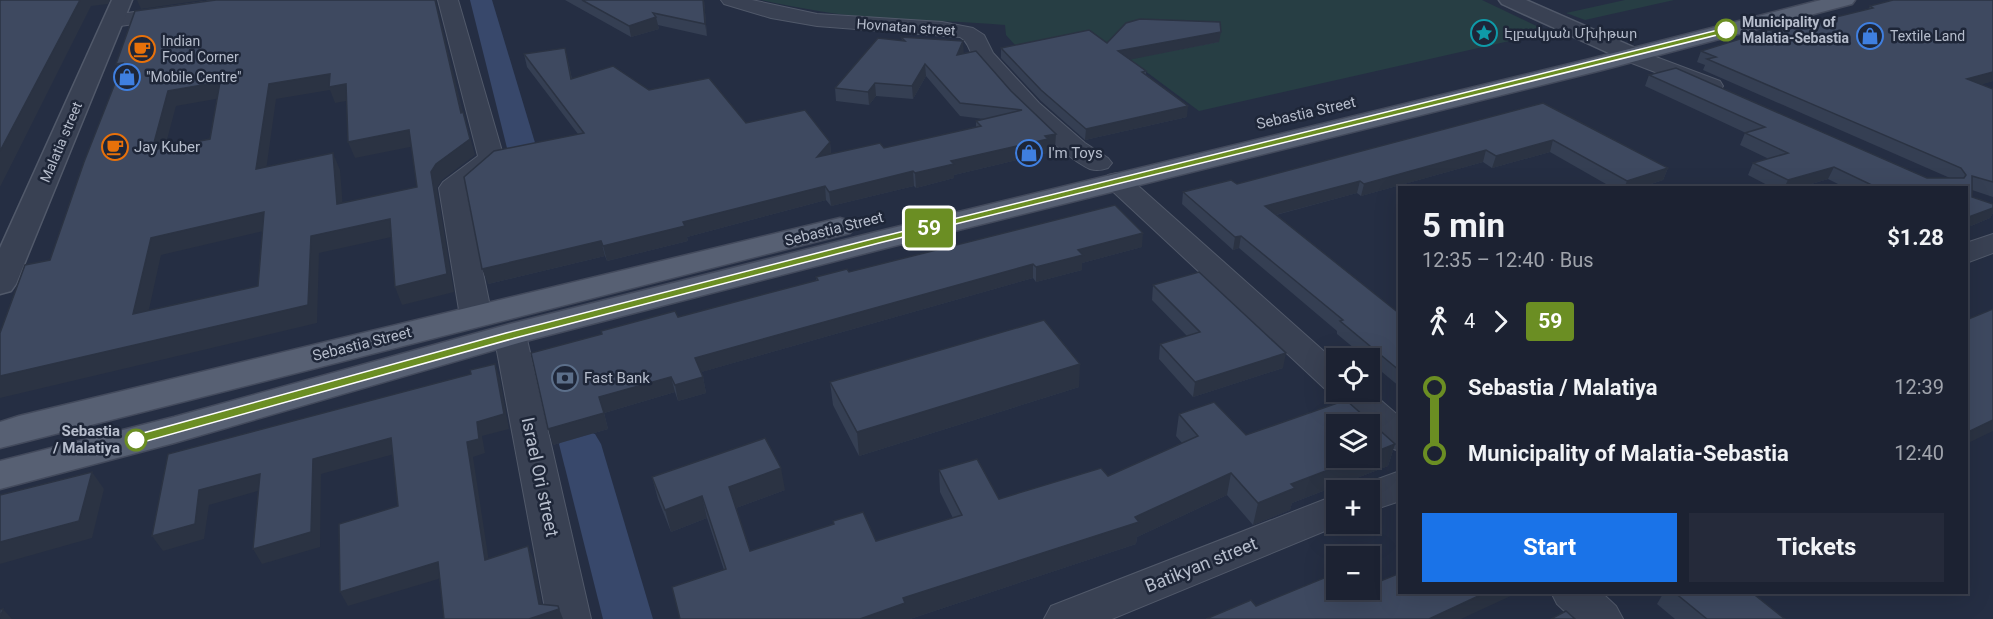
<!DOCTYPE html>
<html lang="en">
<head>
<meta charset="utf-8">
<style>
	:root { --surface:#1c2232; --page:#252a3a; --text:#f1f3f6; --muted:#a0a4ac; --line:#3a3f4d; --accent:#1a73e8 }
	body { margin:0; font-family:Roboto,"Noto Sans Armenian",sans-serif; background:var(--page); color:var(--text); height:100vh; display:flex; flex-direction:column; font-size:22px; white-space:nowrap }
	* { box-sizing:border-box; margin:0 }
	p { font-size:20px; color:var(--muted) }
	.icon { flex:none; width:33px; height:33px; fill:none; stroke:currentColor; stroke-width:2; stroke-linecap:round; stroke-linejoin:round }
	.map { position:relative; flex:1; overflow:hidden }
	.details { position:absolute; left:1398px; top:186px; width:570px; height:408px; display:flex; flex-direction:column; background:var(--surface); border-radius:0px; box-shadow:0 6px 24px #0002,0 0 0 2px var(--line) }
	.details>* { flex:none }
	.badge { padding:0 12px; border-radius:4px; font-size:21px; line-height:39px }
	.fabs { position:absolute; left:1326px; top:348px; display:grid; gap:12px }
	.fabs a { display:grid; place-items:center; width:54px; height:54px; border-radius:0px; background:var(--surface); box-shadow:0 6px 24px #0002,0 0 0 2px var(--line); font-size:30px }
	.map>.badge { position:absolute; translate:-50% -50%; box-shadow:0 0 0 3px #fff }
	.legs { display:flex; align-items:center; gap:9px; height:66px; padding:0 24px; font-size:20px }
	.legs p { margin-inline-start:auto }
	.headline { display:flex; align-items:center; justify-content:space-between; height:102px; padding:0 24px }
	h1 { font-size:33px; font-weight:700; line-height:45px }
	.action { display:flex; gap:12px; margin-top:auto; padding:12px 24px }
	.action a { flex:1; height:69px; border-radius:0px; background:var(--accent); color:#fff; font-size:24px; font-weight:700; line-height:69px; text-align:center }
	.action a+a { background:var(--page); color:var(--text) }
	ul { padding:0 24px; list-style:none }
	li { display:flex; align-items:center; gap:21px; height:66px; font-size:22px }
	li i { display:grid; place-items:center; width:9px; height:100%; margin:0 8px; background:currentColor }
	li i::after { content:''; width:15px; height:15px; margin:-8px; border:4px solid; border-radius:50%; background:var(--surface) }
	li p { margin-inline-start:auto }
	li:first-child i { background:linear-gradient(#0000 50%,currentColor 0) }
	li:last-child i { background:linear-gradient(currentColor 50%,#0000 0) }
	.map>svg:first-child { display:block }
	.green { fill:#273e44 }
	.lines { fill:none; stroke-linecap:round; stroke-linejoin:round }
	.canal { fill:#38486b; fill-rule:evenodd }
	.minor-casing { stroke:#51596a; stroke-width:2 }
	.tertiary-casing { stroke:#51596a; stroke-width:3 }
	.primary-casing { stroke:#434a5c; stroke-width:3 }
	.minor { fill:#394153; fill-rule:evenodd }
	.tertiary { fill:#394153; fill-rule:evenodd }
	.primary { fill:#576073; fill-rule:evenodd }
	.wall { fill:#353f53 }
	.shaded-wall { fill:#2b3343 }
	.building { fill:#3e4960; stroke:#2b3343; stroke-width:1.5; fill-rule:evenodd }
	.line-1 { fill:#6b8e23; stroke:#fff; stroke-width:1.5 }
	.stop-1-dot { fill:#fff; stroke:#6b8e23; stroke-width:3 }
	.labels { text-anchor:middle; stroke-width:5; stroke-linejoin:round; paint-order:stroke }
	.far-stop-label { font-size:14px; font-weight:bold; fill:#b6bdcc; stroke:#1e2638; text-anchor:start }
	.far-street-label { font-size:14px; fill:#b6bdcc; stroke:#1e2638 }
	.far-poi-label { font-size:14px; fill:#b6bdcc; stroke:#1e2638; text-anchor:start }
	.street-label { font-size:15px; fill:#b6bdcc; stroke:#1e2638 }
	.poi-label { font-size:15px; fill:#b6bdcc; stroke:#1e2638; text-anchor:start }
	.stop-label { font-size:15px; font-weight:bold; fill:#b6bdcc; stroke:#1e2638; text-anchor:end }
	.near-street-label { font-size:18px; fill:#b6bdcc; stroke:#1e2638 }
</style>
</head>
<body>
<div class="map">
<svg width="1993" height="619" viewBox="0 0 1993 619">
	<rect width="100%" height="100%" fill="#252e43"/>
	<!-- green -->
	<g class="green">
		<path d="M761,0H1482L1549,32L1199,111L1090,30L1015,45L1006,35L1005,25C962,21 919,21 875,18C837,15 799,8 761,0Z"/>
		<path d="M1625,0H1674L1585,20L1566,13Z"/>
	</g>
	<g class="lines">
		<!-- canal -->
		<g class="canal">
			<path d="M470,0H492L539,156L534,162L524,165L514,162L509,156Z"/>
			<path d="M580,429L595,434L601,444L653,619H603L559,444L565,434Z"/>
		</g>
		<defs>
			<g id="minor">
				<path d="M220,0H272L269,4L262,6L113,27L106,25L103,21L106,17L113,15Z"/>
				<path d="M438,0H458L504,158L466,190L492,316L487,323L476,326L465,323L460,316L439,188L443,182L478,156Z"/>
				<path d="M721,0H752L817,14L942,22L973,28L984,35L993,53L1039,103L1085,143L1108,158L1112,163L1108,168C1102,170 1097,171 1090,169C1057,154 998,89 975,59C968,51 970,43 960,37L817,26L771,18L724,4Z"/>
				<path d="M1632,48L1720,81L1723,86L1720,91L1712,93L1704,91L1624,60L1621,55L1624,50Z"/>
				<path d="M1117,173L1126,175L1336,362V392L1370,391L1400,417V451L1387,447L1370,431V424H1363L1337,400L1333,390L1324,388L1108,187L1104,181L1108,175Z"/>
				<path d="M1993,234V253L1966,263V243Z"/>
				<path d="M510,325L521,328L526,335L591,619H547L494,335L499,328Z"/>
				<path d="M1400,471V501L1370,511V490H1354L1356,487Z"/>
				<path d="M1336,495V524H1342L1112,619H1044L1051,606Z"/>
				<path d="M1551,592H1601L1616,606L1623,619H1573L1557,604Z"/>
			</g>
			<g id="tertiary">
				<path d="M112,0H132L16,284L11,291L0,294V248Z"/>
				<path d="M1499,0H1526L1640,50L1643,55L1640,60L1632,62L1624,60L1502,4Z"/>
			</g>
			<g id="primary">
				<path d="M1821,0H1855L1852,4L1602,70L886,248L522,342L174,443L0,489V461L174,417L510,324L876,232L1590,59Z"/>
				<path d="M840,218L850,221L855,227L850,233L0,448V422L19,416Z"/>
			</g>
		</defs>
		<!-- minor casing -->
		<use href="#minor" class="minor-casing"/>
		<!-- tertiary casing -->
		<use href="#tertiary" class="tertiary-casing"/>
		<!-- primary casing -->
		<use href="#primary" class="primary-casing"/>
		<!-- minor -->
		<use href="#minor" class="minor"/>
		<!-- tertiary -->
		<use href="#tertiary" class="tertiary"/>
		<!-- primary -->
		<use href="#primary" class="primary"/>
	</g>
	<!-- wall -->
	<g class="wall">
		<path d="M565,0H704L707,36L658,25L659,29L631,37Z"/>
		<path d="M1993,0V81L1981,84L1993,89V197L1972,190V197L1993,204V213L1990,218L1966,228V188H1846L1828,179L1798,188H1773L1748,175L1753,163L1769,159L1740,145L1745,133H1746L1645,86L1649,75L1927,178H1950L1703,70L1705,65L1697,62L1701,51L1869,9L1870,6Z"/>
		<path d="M901,37L964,53L976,51L1055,147L1047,149V153L954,175V178L916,188L914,186L831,206L826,200L687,237L688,241L607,261L605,256L488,284L578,134L527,67L524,54L568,61L572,79L649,90L746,123L830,142L831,154L884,148L976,128V121L984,119L960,116L926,76L913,99L876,96L869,105L836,101L835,88L902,40Z"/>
		<path d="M1219,42L1130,59L1146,71V75L1187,117L1085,140L1041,101L1001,58V48L1107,43Z"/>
		<path d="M1543,103L1668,168L1663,180L1639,188H1613L1550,152L1492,168L1483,162L1361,196L1357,193L1276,215L1400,314V387L1370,362V358H1366L1337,334V331L1239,248L1233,250L1182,204L1183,192L1237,184Z"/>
		<path d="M1142,247L1082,263V270L1036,282L1033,278L701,372L703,377L706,393L678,401L675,392L604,413L608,429L553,445L678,317L816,281V277L849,272Z"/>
		<path d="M1153,285L1283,368L1193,397L1159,359L1160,344L1187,336L1152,300Z"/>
		<path d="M830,382L1079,387L859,456L833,405Z"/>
		<path d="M1179,414L1246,435L1395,444L1388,466L1292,503L1290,510L1253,525L1227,495L1137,537L1136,544L910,619H680L724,570L707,518L671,532L658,499L652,477L785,490L736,508L750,551L833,524V521L876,541L953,518L940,492L939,470L999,499L1108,476L1182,443L1176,436Z"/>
		<path d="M1664,592H1751L1785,619H1675L1657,604Z"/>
	</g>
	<!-- shaded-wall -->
	<g class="shaded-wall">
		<path d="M80,0H110L108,4L91,6L0,187V151Z"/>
		<path d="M137,0H204L141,9Z"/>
		<path d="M435,0H437L436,1L467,129L461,113Z"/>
		<path d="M703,0H704L707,36L705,24Z"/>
		<path d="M656,17L659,29L631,37L629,26Z"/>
		<path d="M1221,32L1219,42L1118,62V51Z"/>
		<path d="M963,41L964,54L957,55Z"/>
		<path d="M123,63L124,79L116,64Z"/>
		<path d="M925,64L926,76L913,99L912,86Z"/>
		<path d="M1993,72V81L1961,91L1967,79Z"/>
		<path d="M330,74L346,84L352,100L335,103L330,90L276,99L264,185L256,169L269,84Z"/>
		<path d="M220,82L227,97L176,106L160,166L152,150L168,91Z"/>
		<path d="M875,83L876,96L869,105L868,92Z"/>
		<path d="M1188,106L1187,117L1085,140L1086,129Z"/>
		<path d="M463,112L475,155L442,180L437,188L454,292L402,305L395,287L431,172Z"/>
		<path d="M409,130L415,146L355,158L348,142Z"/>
		<path d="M1056,134L1055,147L1047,149V153L954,175V178L916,188L915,173L951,161Z"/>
		<path d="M1553,140L1550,152L1492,168L1496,156Z"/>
		<path d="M830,142L831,155L817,157Z"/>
		<path d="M1486,150L1483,162L1361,196L1364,184Z"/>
		<path d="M333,153L340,170L344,221L337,204Z"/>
		<path d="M1834,167L1828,179L1798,188H1784L1788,180Z"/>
		<path d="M1668,168L1663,180L1639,188H1624L1627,181Z"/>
		<path d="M913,171L914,186L831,206L829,192Z"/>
		<path d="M1360,181L1357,193L1263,218L1265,206Z"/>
		<path d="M825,186L826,200L687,237L688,241L607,261L603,246L683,222Z"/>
		<path d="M1993,208V213L1990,218L1966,228V218Z"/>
		<path d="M264,212L272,229L161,255L144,332L133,314L151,238Z"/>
		<path d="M390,219L396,236L319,253L317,323L0,398V376L308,305L311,236Z"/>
		<path d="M1143,233L1142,247L1082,263V270L1036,282V267L1078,250Z"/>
		<path d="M1241,236L1239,248L1233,250L1235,237Z"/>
		<path d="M601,241L605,256L488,284L482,269Z"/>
		<path d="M1033,264V278L698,373L695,358Z"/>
		<path d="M1286,353L1283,368L1193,397L1195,382Z"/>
		<path d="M495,364L500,378L509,429L482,436L485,453L473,457L491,575L485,560L467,442Z"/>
		<path d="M1080,364L1079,387L859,456L857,432Z"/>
		<path d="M671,377L675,392L604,413L599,397Z"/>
		<path d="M703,377L706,393L678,401L675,385Z"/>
		<path d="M604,413L608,429L553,445L548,429Z"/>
		<path d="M1993,420V431L1966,444V433Z"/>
		<path d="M391,438L398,453L321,474L320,547L262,564L253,549L313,459Z"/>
		<path d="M1395,444L1388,466L1292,503L1290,510L1253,525L1258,503L1291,484L1360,458H1370V454Z"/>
		<path d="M781,468L785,490L733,509L729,487Z"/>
		<path d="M92,472L104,489L92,538L0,564V542Z"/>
		<path d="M1231,473L1227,495L1137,537L1136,544L910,619H860L903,598L1135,517Z"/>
		<path d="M260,474L268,488L209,505L204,539L163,551L152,536L199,490Z"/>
		<path d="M702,496L707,518L671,532L665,510Z"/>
		<path d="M528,546L534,561L544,614L558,606L563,619H529L539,604Z"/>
		<path d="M438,562L445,577L348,606L340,592Z"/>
		<path d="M1487,592H1516L1515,594L1461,619H1429Z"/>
		<path d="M3,609L12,619H0Z"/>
	</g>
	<!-- building -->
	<g class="building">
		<path d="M1,0H80L0,151V1Z"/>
		<path d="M216,0H435L461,113L463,112L470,139L436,164L431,172L447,274L395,287L390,219L311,236L308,305L0,376V333L25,265L50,260L84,162L123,63L116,64L135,11ZM330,74L329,87L346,84L348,142L409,130L417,187L337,204L333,153L256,169L269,84ZM220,82L210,139L152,150L168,91ZM264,212L258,286L133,314L151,238Z"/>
		<path d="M582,0H703L705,24L653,13L656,17L629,26Z"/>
		<path d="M1893,0H1993V72L1967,79L1993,89V182L1972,176V197L1993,204V208L1966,218V188H1878L1834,167L1788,180L1753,163L1788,153L1745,133L1765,127L1649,75L1676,68L1927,178H1964L1966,175L1961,168L1707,59L1716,57L1701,51L1769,30L1775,32L1873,8L1870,6Z"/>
		<path d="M1140,19L1220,22L1221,32L1118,51L1146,71L1142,72L1188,106L1086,129L1041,90L1001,48L1089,30L1107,43L1126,23Z"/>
		<path d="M901,37L963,41L957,55L976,51L1011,91L1056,134L1045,136L1048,139L951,161L954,164L915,173L913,171L829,192L825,186L683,222L685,226L603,246L601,241L482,269L464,177L494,151L584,133L524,54L565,48L571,79L613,66L649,90L709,78L746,123L805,110L830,142L817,157L880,143L884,148L981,126L976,121L1022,110L960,103L925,64L912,86L875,83L868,92L835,88L878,38L905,41Z"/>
		<path d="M1543,103L1668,168L1627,181L1553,140L1496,156L1486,150L1364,184L1360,181L1265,206L1400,314V371L1340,321L1343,320L1241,236L1235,237L1183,192L1231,180L1237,184Z"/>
		<path d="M1115,205L1143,233L1078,250L1083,255L1036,267L1033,264L695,358L703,377L675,385L671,377L599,397L604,413L548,429L531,353L602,334L601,331L675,311L678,317L818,280L816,277L847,269L849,272Z"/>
		<path d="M1199,272L1286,353L1195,382L1160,344L1200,332L1153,285Z"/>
		<path d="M1993,309V420L1966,433V320Z"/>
		<path d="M1044,320L1080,364L857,432L830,382Z"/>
		<path d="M495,364L504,414L477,422L479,439L467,442L485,560L528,546L539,604L558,606L559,609L529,619H444L438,562L340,592L339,524L398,506L391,438L313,459L311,532L253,549L260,474L199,490L195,524L152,536L168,454L471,374L470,370Z"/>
		<path d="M1346,400L1395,444L1370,454V424H1336V458H1360L1291,484L1295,488L1258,503L1231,473L1135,517L1139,522L903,598L905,603L860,619H680L672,587L726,569L702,496L665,510L652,477L765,438L781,468L729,487L750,551L834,524L833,521L863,512L876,541L962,515L939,470L977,459L999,499L1101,468L1108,476L1198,436L1179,414L1214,402L1246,435Z"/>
		<path d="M92,472L79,521L0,542V495Z"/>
		<path d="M1336,573V590H1370V580L1373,584L1400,573V592H1487L1429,619H1206L1251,600L1256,606Z"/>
		<path d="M1674,592H1751L1785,619H1707Z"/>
		<path d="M3,609L0,618V610Z"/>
		<path d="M1566,611L1575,619H1551Z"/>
	</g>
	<!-- line-1 -->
	<path class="line-1" d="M1726,28L1730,30L1729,32L879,243L515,338L136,444L130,440L136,435L506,333L872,239Z"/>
	<!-- icons -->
	<defs>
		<symbol id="sight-ring" viewBox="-11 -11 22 22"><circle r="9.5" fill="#1e2638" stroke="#0f9aa8" stroke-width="1.5"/><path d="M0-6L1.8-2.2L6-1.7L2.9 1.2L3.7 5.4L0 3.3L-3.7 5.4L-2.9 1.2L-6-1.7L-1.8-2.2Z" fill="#0f9aa8"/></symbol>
		<symbol id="shop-ring" viewBox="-11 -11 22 22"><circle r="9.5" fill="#1e2638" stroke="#3f7fe0" stroke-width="1.5"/><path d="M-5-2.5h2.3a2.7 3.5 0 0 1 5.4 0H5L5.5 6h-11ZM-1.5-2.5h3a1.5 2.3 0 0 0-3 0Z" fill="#3f7fe0"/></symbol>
		<symbol id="cafe-ring" viewBox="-11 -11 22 22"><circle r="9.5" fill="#1e2638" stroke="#e8710a" stroke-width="1.5"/><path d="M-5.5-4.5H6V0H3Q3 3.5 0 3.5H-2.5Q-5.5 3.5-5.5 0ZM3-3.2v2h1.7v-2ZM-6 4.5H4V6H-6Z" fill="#e8710a"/></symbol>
		<symbol id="bank-ring" viewBox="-11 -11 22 22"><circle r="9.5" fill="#1e2638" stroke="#5c6f8a" stroke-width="1.5"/><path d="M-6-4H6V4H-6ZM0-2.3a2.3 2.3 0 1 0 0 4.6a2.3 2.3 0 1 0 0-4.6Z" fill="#5c6f8a"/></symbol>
	</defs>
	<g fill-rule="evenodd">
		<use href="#sight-ring" x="1469" y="18" width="30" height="30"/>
		<use href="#shop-ring" x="1855" y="21" width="30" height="30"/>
		<use href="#cafe-ring" x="127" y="34" width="30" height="30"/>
		<use href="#shop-ring" x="112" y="62" width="30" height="30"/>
		<use href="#cafe-ring" x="100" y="132" width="30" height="30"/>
		<use href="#shop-ring" x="1014" y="138" width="30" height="30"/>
		<use href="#bank-ring" x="550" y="363" width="30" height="30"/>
	</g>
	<!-- markers -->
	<g class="stop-1-dot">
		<circle cx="1726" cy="30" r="10"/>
		<circle cx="136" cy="440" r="10"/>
	</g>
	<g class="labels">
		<!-- far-stop labels -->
		<g class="far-stop-label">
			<text x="1742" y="27">Municipality of<tspan x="1742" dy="16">Malatia-Sebastia</tspan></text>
		</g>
		<!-- far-street labels -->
		<g class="far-street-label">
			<text transform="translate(906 27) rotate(4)" y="5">Hovnatan street</text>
			<text transform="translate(61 142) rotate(-67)" y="5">Malatia street</text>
		</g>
		<!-- far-poi labels -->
		<g class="far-poi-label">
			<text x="1504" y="38">Էլբակյան Մխիթար</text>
			<text x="1890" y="41">Textile Land</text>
			<text x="162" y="46">Indian<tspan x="162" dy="16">Food Corner</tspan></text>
			<text x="146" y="82">"Mobile Centre"</text>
		</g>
		<!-- street labels -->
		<g class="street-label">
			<text transform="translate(1306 113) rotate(-13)" y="5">Sebastia Street</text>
			<text transform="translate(834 229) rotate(-14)" y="5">Sebastia Street</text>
			<text transform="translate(362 344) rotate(-14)" y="5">Sebastia Street</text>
		</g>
		<!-- poi labels -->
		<g class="poi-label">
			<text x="134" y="152">Jay Kuber</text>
			<text x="1048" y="158">I'm Toys</text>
			<text x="584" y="383">Fast Bank</text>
		</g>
		<!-- stop labels -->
		<g class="stop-label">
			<text x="120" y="436">Sebastia<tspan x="120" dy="17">/ Malatiya</tspan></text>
		</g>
		<!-- near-street labels -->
		<g class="near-street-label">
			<text transform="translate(540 477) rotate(78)" y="6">Israel Ori street</text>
			<text transform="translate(1201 565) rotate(-22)" y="6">Batikyan street</text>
		</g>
	</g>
</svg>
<div class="fabs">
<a><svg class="icon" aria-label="locate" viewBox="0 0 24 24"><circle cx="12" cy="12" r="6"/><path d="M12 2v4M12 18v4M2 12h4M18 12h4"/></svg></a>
<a><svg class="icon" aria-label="layers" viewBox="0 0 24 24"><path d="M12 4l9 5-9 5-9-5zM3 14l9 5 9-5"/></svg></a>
<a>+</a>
<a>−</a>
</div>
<b class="badge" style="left:929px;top:228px;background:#6b8e23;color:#fff">59</b>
<section class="details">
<div class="headline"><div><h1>5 min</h1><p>12:35 – 12:40 · Bus</p></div><b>$1.28</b></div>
<div class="legs"><svg class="icon" aria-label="walk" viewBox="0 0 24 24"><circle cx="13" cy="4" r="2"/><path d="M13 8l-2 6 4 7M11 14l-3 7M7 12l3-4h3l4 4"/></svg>4<svg class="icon" aria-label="forward" viewBox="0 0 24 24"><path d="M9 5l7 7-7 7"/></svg><b class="badge" style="background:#6b8e23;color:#fff">59</b></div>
<ul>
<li><i style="color:#6b8e23"></i><b>Sebastia / Malatiya</b><p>12:39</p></li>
<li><i style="color:#6b8e23"></i><b>Municipality of Malatia-Sebastia</b><p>12:40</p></li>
</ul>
<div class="action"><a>Start</a><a>Tickets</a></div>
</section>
</div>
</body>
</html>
